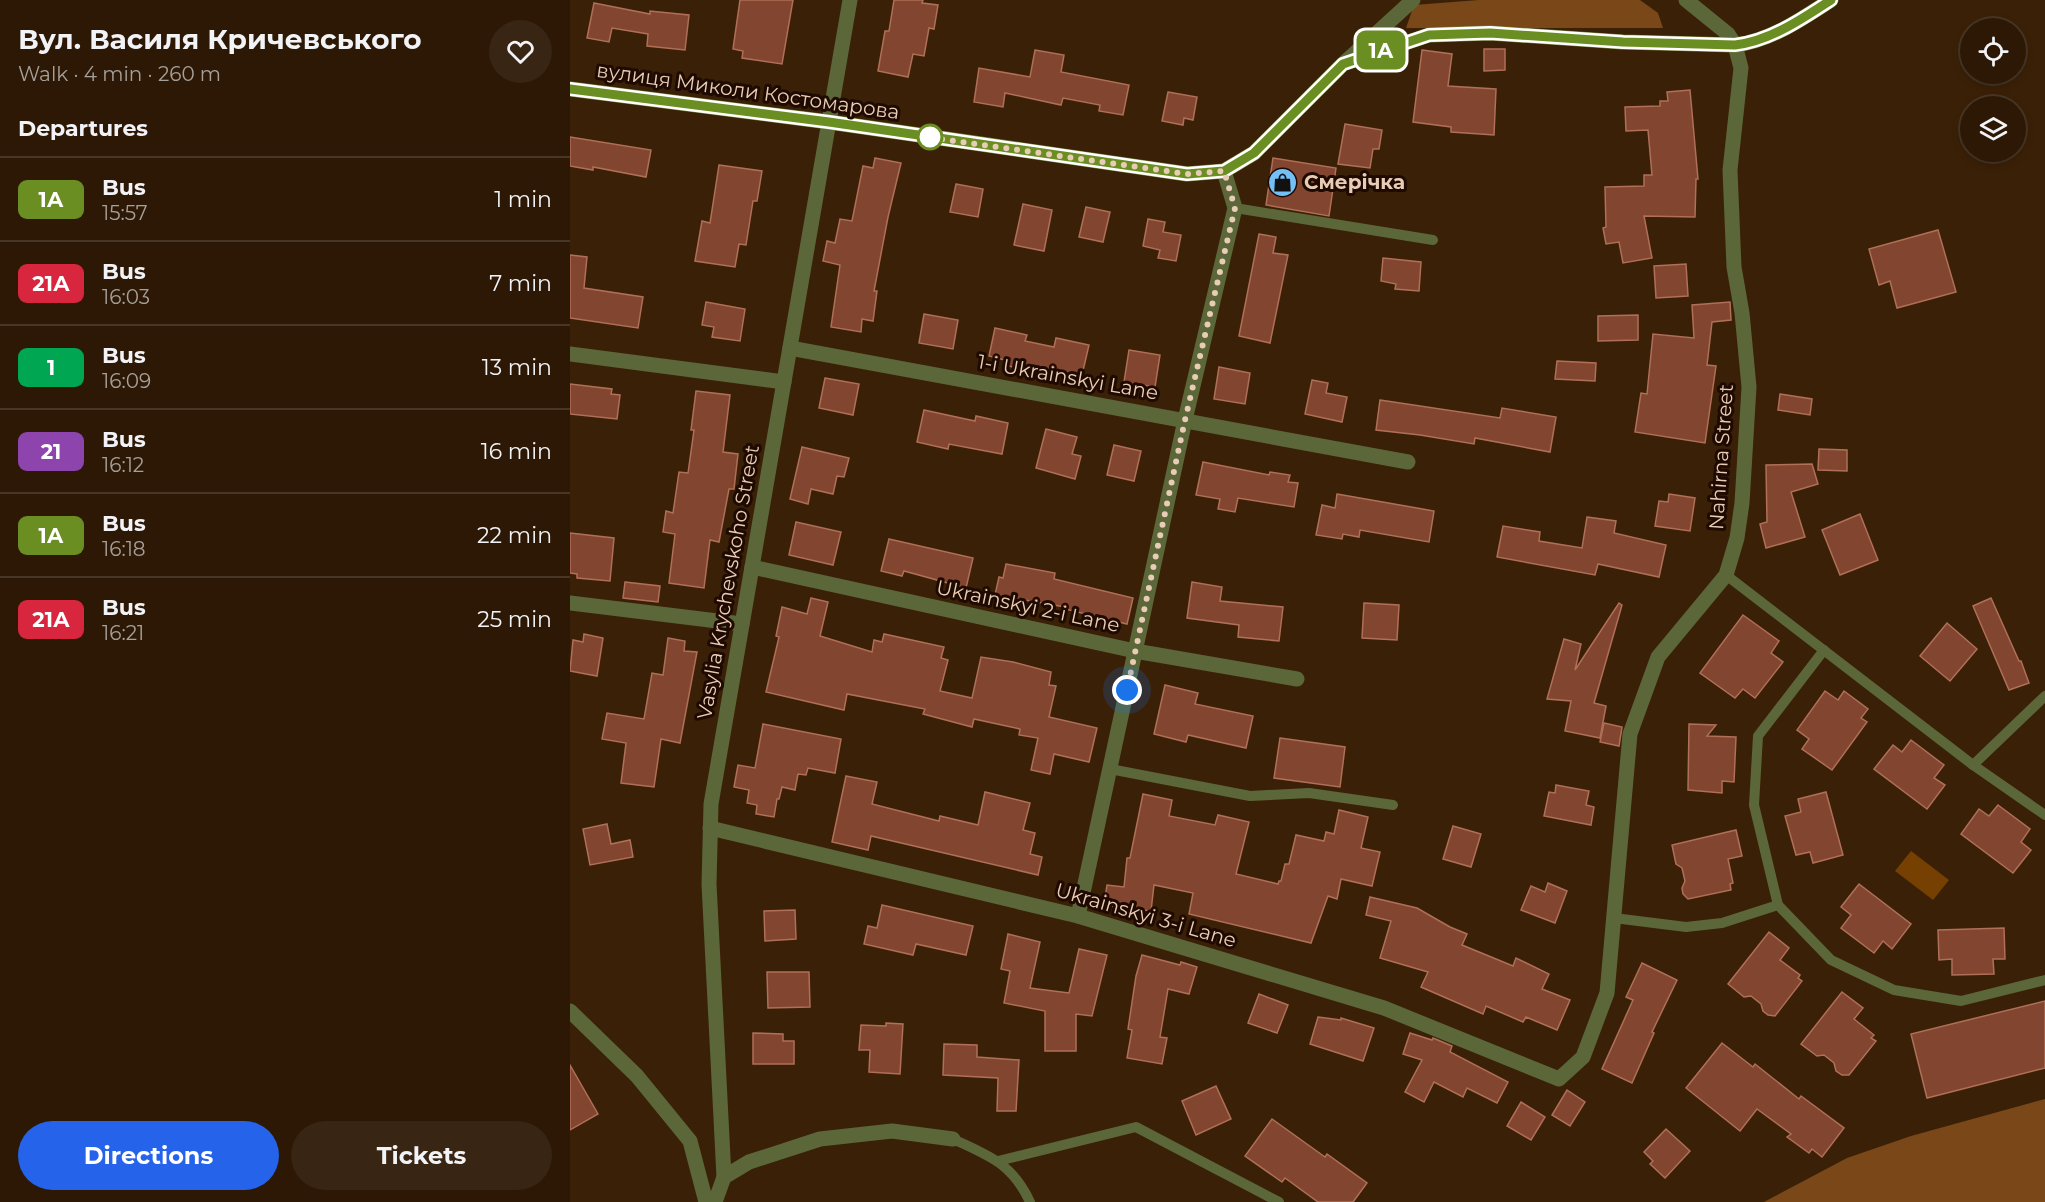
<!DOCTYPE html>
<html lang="en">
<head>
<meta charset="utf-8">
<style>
	:root { --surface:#2c1805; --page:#382513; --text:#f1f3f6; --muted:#a6a09a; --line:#483727; --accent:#2563eb }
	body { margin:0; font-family:Montserrat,sans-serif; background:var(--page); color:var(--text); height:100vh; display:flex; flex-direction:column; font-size:22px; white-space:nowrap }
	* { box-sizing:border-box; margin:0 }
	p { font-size:20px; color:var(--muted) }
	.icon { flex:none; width:33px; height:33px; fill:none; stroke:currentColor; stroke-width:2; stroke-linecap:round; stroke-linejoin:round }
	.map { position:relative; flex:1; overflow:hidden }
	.drawer { display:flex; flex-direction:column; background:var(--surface); width:570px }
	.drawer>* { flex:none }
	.badge { padding:0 12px; border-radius:9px; font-size:21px; line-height:39px }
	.fabs { position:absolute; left:1390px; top:18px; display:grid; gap:12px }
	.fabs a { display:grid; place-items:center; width:66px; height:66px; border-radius:50%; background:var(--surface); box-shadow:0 3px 9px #0003,0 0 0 2px var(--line); font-size:30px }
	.you { position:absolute; width:30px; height:30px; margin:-15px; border:4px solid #fff; border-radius:50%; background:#1a73e8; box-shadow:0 0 0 9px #1a73e833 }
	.map>.badge { position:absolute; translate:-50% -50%; box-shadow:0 0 0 3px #fff }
	h2 { padding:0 18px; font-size:22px; line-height:54px }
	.round { display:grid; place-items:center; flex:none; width:63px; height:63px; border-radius:32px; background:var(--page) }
	.summary { display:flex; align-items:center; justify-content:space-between; height:102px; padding:0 18px }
	h1 { font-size:28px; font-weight:700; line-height:45px }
	.primary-button { display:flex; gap:12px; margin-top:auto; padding:12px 18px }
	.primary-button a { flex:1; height:69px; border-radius:36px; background:var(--accent); color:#fff; font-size:24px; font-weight:700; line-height:69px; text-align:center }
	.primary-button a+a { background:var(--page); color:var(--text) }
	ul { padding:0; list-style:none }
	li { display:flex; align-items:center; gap:18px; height:84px; padding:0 18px; border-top:2px solid var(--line) }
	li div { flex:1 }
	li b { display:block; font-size:22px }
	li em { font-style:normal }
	li .badge { min-width:66px; font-weight:700; text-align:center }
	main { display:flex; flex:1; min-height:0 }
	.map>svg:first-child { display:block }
	.green { fill:#754002 }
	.forest { fill:#7a4818 }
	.building { fill:#82452f; stroke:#b06f57; stroke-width:1.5 }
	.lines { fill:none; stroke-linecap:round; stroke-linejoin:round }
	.lane { stroke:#5b6739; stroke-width:10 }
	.street { stroke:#5b6739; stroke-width:15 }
	.secondary { stroke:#788a3e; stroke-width:15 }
	.line-casing { stroke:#fff; stroke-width:14 }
	.line { stroke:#6b8e23; stroke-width:9 }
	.walk { stroke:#e9ccb5; stroke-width:6; stroke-dasharray:0 10.8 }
	.stop-dot { fill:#fff; stroke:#6b8e23; stroke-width:3 }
	.labels { text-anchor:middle; stroke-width:6; stroke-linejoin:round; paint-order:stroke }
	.street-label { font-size:20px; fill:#e9ccb5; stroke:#1e0a00 }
	.poi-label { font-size:20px; font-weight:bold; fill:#e9ccb5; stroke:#1e0a00; text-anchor:start }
</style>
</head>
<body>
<main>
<section class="drawer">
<div class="summary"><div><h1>Вул. Василя Кричевського</h1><p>Walk · 4 min · 260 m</p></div><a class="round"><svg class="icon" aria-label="heart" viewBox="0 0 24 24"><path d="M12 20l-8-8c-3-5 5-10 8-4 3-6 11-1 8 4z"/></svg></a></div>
<h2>Departures</h2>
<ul>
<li><span class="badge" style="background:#6b8e23;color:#fff">1А</span><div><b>Bus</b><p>15:57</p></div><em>1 min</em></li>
<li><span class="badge" style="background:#d7263d;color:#fff">21А</span><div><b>Bus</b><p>16:03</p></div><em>7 min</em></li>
<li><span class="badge" style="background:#00a651;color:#fff">1</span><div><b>Bus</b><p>16:09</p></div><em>13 min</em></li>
<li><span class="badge" style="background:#8e44ad;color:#fff">21</span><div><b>Bus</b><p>16:12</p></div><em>16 min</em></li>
<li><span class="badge" style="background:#6b8e23;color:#fff">1А</span><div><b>Bus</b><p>16:18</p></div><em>22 min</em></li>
<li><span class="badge" style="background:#d7263d;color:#fff">21А</span><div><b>Bus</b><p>16:21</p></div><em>25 min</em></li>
</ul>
<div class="primary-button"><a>Directions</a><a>Tickets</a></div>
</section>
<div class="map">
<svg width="1475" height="1202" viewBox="0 0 1475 1202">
	<rect width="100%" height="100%" fill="#3a2007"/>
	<!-- green -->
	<path class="green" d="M1341,851L1379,880L1363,900L1325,871Z"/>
	<!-- forest -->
	<g class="forest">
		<path d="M909,0H1070L1088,13L1093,28H836L844,5Z"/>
		<path d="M1475,1099V1202H1194L1277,1158L1341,1136Z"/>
	</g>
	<!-- building -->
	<g class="building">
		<path d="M170,0H223L212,64L172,58L173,51L163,49Z"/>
		<path d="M324,0H353L352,3L368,5L364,29L359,28L354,56L343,54L338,77L308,71L315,31H319Z"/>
		<path d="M24,3L80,14V11L119,15L115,50L77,46L78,34L42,28L39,42L17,38Z"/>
		<path d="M914,49H935V70L914,71Z"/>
		<path d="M465,50L494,55L491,72L559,85L553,115L529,111L530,105L493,98L491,105L435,93L433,107L404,102L409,68L460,77Z"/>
		<path d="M852,50L882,54L878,86L926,89L924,135L881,132V127L843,122Z"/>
		<path d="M1120,90L1128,179H1126L1125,217L1074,216L1082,258L1053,263L1049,242L1036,244L1033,228L1036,227L1035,187L1074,186V175H1082L1078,130L1056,131L1055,107L1090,106V101H1098L1097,92Z"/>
		<path d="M598,92L627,97L623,120L614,118L613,125L592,121Z"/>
		<path d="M775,124L812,130L809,149H803L800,168L768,164Z"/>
		<path d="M0,137L81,150L76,177L23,167V170L0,166Z"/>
		<path d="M305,158L331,163L318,217L304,291H307L303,321L292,319L291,332L261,327L270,265L253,261L257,241L265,243L270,219L282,221L293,166L303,168Z"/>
		<path d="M703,158L766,168L759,216L696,205Z"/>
		<path d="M149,165L192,171L187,201H183L176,245L169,244L165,267L125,261L132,221L140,223Z"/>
		<path d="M386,184L413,189L408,217L380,212Z"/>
		<path d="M453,204L482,210L474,251L444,245Z"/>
		<path d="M516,207L540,212L533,242L509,237Z"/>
		<path d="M578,219L595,222L593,232L611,235L606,261L588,258L590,250L573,246Z"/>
		<path d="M1368,230L1386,292L1327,308L1320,281L1309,285L1299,249Z"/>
		<path d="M689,234L706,237L703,253L718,255L700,343L669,336Z"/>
		<path d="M0,255L17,257L14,288L73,297L68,328L0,318Z"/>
		<path d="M813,258L851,262L849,291L825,289L826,284L811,281Z"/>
		<path d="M1116,264L1118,296L1086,298L1084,266Z"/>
		<path d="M136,302L175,309L170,341L142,337L144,327L132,325Z"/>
		<path d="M1160,302L1161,320L1142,322L1137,365L1146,366L1135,443L1065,432L1071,393L1077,394L1083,334L1124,338L1122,305Z"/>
		<path d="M354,314L388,320L383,349L349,343Z"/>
		<path d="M1068,315V340L1028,341V316Z"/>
		<path d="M425,328L457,335L455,341L484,347L486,338L519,345L512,375L461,365L460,371L434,365L435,360L419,356Z"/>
		<path d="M559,350L590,355L585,387L554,382Z"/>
		<path d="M987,361L1026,363L1025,381L985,379Z"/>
		<path d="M649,367L680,373L675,404L644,399Z"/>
		<path d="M255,378L289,384L283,415L249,408Z"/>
		<path d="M742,380L758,383L756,393L777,397L772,422L735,414Z"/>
		<path d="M0,384L42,389L41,394L50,395L47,419L0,414Z"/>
		<path d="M126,391L160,395L153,452L168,454L164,489H159L149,542L140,540L134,588L99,583L105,534L93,532L96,511L103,513L109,472L118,473L124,430H121Z"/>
		<path d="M1210,394L1242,399L1240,415L1208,410Z"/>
		<path d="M810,400L930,418L932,408L986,417L980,452L905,438L904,444L850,435L806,430Z"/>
		<path d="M354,410L405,421L406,416L438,423L432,454L379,444L378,449L347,442Z"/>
		<path d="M476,429L507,437L502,454L511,456L505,479L466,468Z"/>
		<path d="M544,445L571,451L564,481L537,475Z"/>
		<path d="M232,447L279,458L274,477L267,476L263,494L241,489L238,504L220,499Z"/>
		<path d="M1249,449L1277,450V471L1248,470Z"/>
		<path d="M633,462L699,475L700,472L720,475L718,482L728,483L724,507L668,498L665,512L648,509L650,499L626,495Z"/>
		<path d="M1242,464L1248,484L1221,492L1235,537L1196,548L1190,524L1197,522L1196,465Z"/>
		<path d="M767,494L864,511L859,542L790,530L789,537L773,534L772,539L746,535L752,505L765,508Z"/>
		<path d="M1099,494L1125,498L1120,531L1085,526L1089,501L1098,502Z"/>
		<path d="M1290,514L1308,560L1270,575L1252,530Z"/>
		<path d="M1017,517L1046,521L1044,533L1096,545L1089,577L1028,564L1025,575L927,557L933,526L970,532L969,541L1012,548Z"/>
		<path d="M226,522L271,532L263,565L219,555Z"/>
		<path d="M0,533L44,538L40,581L7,578V574L0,573Z"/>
		<path d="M319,539L403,558L396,588L334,571L332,576L311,571Z"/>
		<path d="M436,564L485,573L484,579L563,598L557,624L495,609V607L425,595L429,577L433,578Z"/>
		<path d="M55,582L90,586L88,602L53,598Z"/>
		<path d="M622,582L652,587L650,601L713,607L709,641L668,637L669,625L617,618Z"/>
		<path d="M241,598L258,602L250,636L302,652L304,640L312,642L314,634L374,647L371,658L378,660L370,691L402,698L411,657L443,662L481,672L479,685L486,686L479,717L527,728L519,762L484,754L480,774L461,770L468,738L449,735L450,729L404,719L402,727L353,714L355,709L277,694L274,710L196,692L209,637L206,636L212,607L237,614Z"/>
		<path d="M1421,598L1449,661H1451L1459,683L1439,690L1403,606Z"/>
		<path d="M794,603L829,605L827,640L792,638Z"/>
		<path d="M1049,603L1052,605L1024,703L1036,706L1030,738L995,731L1001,701L977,699L994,639L1011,644L1005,670Z"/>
		<path d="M1173,615L1209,641L1201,653L1213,662L1185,698L1173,689L1165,698L1130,673Z"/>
		<path d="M1377,623L1407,649L1380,681L1350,656Z"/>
		<path d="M14,634L33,638L27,676L0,671L3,640L13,642Z"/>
		<path d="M98,638L115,641L114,651L127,652L110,743L91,739L84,787L51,783L56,743L32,739L37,713L74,719L82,673L93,675Z"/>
		<path d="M595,685L628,693L625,704L683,716L676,748L618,735L616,742L584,734Z"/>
		<path d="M1255,691L1268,700L1274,691L1298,709L1291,718L1297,722L1262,770L1232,749L1239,739L1227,730Z"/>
		<path d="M1034,723L1052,727L1049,746L1030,742Z"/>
		<path d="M193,724L271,739L265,773L238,768L236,775L228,774L225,790L212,787L209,799H207L204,817L186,814L187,805L177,803L179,790L164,787L168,765L185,768Z"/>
		<path d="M1119,724L1146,725L1137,736L1166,737L1164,782L1152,781V793L1118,790Z"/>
		<path d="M710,738L775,747L770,787L704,778Z"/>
		<path d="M1341,740L1374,765L1364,778L1375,785L1357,809L1304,769L1323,745L1332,752Z"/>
		<path d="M276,776L307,782L302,804L369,821L370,816L408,825L415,792L460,803L453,830L465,833L460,854L472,857L468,875L301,836L298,850L262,842Z"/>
		<path d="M986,785L1019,791L1016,805L1024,807L1021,825L974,816L979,792L985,793Z"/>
		<path d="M1256,792L1273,855L1243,863L1240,852L1226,855L1215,816L1231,812L1228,799Z"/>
		<path d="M573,794L602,800L599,816L645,825L648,815L679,822L666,874L708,884L709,881H711L715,864H719L726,835L754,841L756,832L764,834L769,810L798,817L791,848L810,852L802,886L771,879L767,899L758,896L741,943L619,914L623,893L584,885L581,911L534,905L537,885L554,887L557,858H560Z"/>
		<path d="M1428,805L1460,829L1451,842L1461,850L1443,873L1391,834L1409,809L1419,816Z"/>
		<path d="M37,824L41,844L60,840L63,857L20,865L13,829Z"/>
		<path d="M883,826L911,834L901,867L873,859Z"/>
		<path d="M1166,830L1172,856L1158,859L1163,883L1160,884L1161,890L1118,899L1113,894L1112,888L1115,881L1112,868L1106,864L1102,845Z"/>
		<path d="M978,883L997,891L985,923L951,910L961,886L975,892Z"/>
		<path d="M1289,884L1341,924L1322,949L1313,941L1304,953L1271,928L1281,915L1271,907Z"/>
		<path d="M800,897L847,908L880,927L897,934L892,945L943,966L946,958L979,974L972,989L1000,1000L987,1030L956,1017L953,1022L916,1006L913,1014L851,987L858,972L810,958L821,921L796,915Z"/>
		<path d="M312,905L403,926L396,955L346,944L343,955L294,944L298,926L307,928Z"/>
		<path d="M225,910L226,939L195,941L194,911Z"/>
		<path d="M1434,928L1435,959H1423L1424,974L1382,975V959L1369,960L1368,930Z"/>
		<path d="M1199,932L1219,948L1210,960L1230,975L1228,978L1232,981L1205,1016L1198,1015L1193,1011L1191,1004L1181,996L1174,997L1158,984Z"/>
		<path d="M438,934L470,942L460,988L499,993L509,949L537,955L522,1016L506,1014V1051H475V1011L434,1003L440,971L431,969Z"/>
		<path d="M572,955L610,965L611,962L627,967L619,994L598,989L590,1037L597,1038L592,1064L557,1058L562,1030L558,1029L566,976Z"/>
		<path d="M1072,963L1107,980L1082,1032L1084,1033L1062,1083L1032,1069L1063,1000L1056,997Z"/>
		<path d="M197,972H239L240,1007L198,1008Z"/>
		<path d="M1272,992L1293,1008L1284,1019L1304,1035L1301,1038L1306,1041L1279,1075H1272L1266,1071L1264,1063L1254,1055L1247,1056L1231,1044Z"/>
		<path d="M689,994L718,1005L707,1033L678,1023Z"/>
		<path d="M1475,1001V1068L1357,1098L1341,1034Z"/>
		<path d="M748,1017L771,1020V1018L804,1028L793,1061L740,1044Z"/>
		<path d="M316,1023L333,1024L330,1074L299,1072L300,1050H289L291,1025L316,1026Z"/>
		<path d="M183,1033L213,1034V1041H224V1064H183Z"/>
		<path d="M840,1033L862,1040L863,1038L882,1046L880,1052L938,1082L927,1103L897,1088L893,1097L864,1082L854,1102L835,1092L852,1060L833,1054Z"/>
		<path d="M1152,1043L1183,1067L1185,1064L1229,1099L1231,1096L1274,1128L1252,1157L1242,1149L1239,1153L1217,1137L1221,1134L1187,1109L1170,1131L1116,1088Z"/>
		<path d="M374,1044L407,1045V1057L449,1060L446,1111H427L428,1078L373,1075Z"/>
		<path d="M0,1065L28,1114L0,1130Z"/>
		<path d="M646,1086L661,1119L626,1135L612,1101Z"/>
		<path d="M997,1090L1015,1102L1000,1126L982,1115Z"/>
		<path d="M951,1102L975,1117L961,1140L937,1126Z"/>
		<path d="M702,1119L755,1157L757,1154L797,1183L783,1202H748L715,1178L712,1182L675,1156Z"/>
		<path d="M1096,1129L1120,1151L1095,1178L1080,1164L1083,1161L1074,1152Z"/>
	</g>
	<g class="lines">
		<!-- lane -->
		<g class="lane">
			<path d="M665,208L863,240"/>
			<path d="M1156,575L1403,765L1475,815"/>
			<path d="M1254,650L1188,736L1184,805L1208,905L1261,960L1324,990L1391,1001L1475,980"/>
			<path d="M1403,765L1475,696"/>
			<path d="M540,769L680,796L739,793L823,805"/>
			<path d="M1044,918L1116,927L1152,923L1208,905"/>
			<path d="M383,1139C419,1156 442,1163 460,1202"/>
			<path d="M428,1161L566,1127L709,1202"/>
		</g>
		<!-- street -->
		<g class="street">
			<path d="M773,64L843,0"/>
			<path d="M220,348L838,462"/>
			<path d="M0,354L214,382"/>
			<path d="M182,567L565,651L727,679"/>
			<path d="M0,603L172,624"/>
			<path d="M140,828L508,916L814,1008L989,1079L1013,1057L1037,993L1060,734L1088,657L1156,575L1167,538L1172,503L1179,387L1172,313L1164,267L1160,170L1171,68L1165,45L1158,34L1116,0"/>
			<path d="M508,916L615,420L665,208L654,171"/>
			<path d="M0,1011L67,1076L120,1141L136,1202"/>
			<path d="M154,1177L139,884L141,804L280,0"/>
			<path d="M145,1202L154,1177L179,1162L250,1139L322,1131L383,1139"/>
		</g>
		<!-- secondary -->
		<path class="secondary" d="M0,89L259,122L617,174L654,171L684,153L773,64L859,35L920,33L1053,42L1165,45C1200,41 1232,19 1261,0"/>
	</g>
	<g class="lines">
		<defs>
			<path id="line" d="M0,89L259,122L617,174L654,171L684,153L773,64L859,35L920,33L1053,42L1165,45C1200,41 1232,19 1261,0"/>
		</defs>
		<!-- line casing -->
		<use href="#line" class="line-casing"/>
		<!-- line -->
		<use href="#line" class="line"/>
		<!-- walk -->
		<path class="walk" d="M360,137L350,136L617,174L654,171L665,208L615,420L557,690"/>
	</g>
	<!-- icons -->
	<defs>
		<symbol id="shop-disc" viewBox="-11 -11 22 22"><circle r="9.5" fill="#74c0f6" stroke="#1e0a00"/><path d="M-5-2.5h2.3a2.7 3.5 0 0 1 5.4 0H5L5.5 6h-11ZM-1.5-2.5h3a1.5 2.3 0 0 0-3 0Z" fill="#111"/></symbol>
	</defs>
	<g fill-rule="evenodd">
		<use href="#shop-disc" x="696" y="166" width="33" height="33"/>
	</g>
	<!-- markers -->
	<circle class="stop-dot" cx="360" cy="137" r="12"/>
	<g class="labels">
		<!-- street labels -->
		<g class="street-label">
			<text transform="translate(178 91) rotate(8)" y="7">вулиця Миколи Костомарова</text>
			<text transform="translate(498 377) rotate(10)" y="7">1-i Ukrainskyi Lane</text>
			<text transform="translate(1151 457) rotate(-86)" y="7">Nahirna Street</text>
			<text transform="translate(158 582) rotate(-80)" y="7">Vasylia Krychevskoho Street</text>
			<text transform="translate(458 606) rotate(12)" y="7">Ukrainskyi 2-i Lane</text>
			<text transform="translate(576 915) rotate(16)" y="7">Ukrainskyi 3-i Lane</text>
		</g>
		<!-- poi labels -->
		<g class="poi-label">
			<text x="734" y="189">Смерічка</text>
		</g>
	</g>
</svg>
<div class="fabs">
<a><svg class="icon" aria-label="locate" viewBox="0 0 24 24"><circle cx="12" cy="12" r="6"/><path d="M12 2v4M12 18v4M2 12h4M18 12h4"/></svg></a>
<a><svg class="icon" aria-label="layers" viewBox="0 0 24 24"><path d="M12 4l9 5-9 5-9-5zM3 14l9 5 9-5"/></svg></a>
</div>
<div class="you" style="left:557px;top:690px"></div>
<b class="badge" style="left:811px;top:50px;background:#6b8e23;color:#fff">1А</b>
</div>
</main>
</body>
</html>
